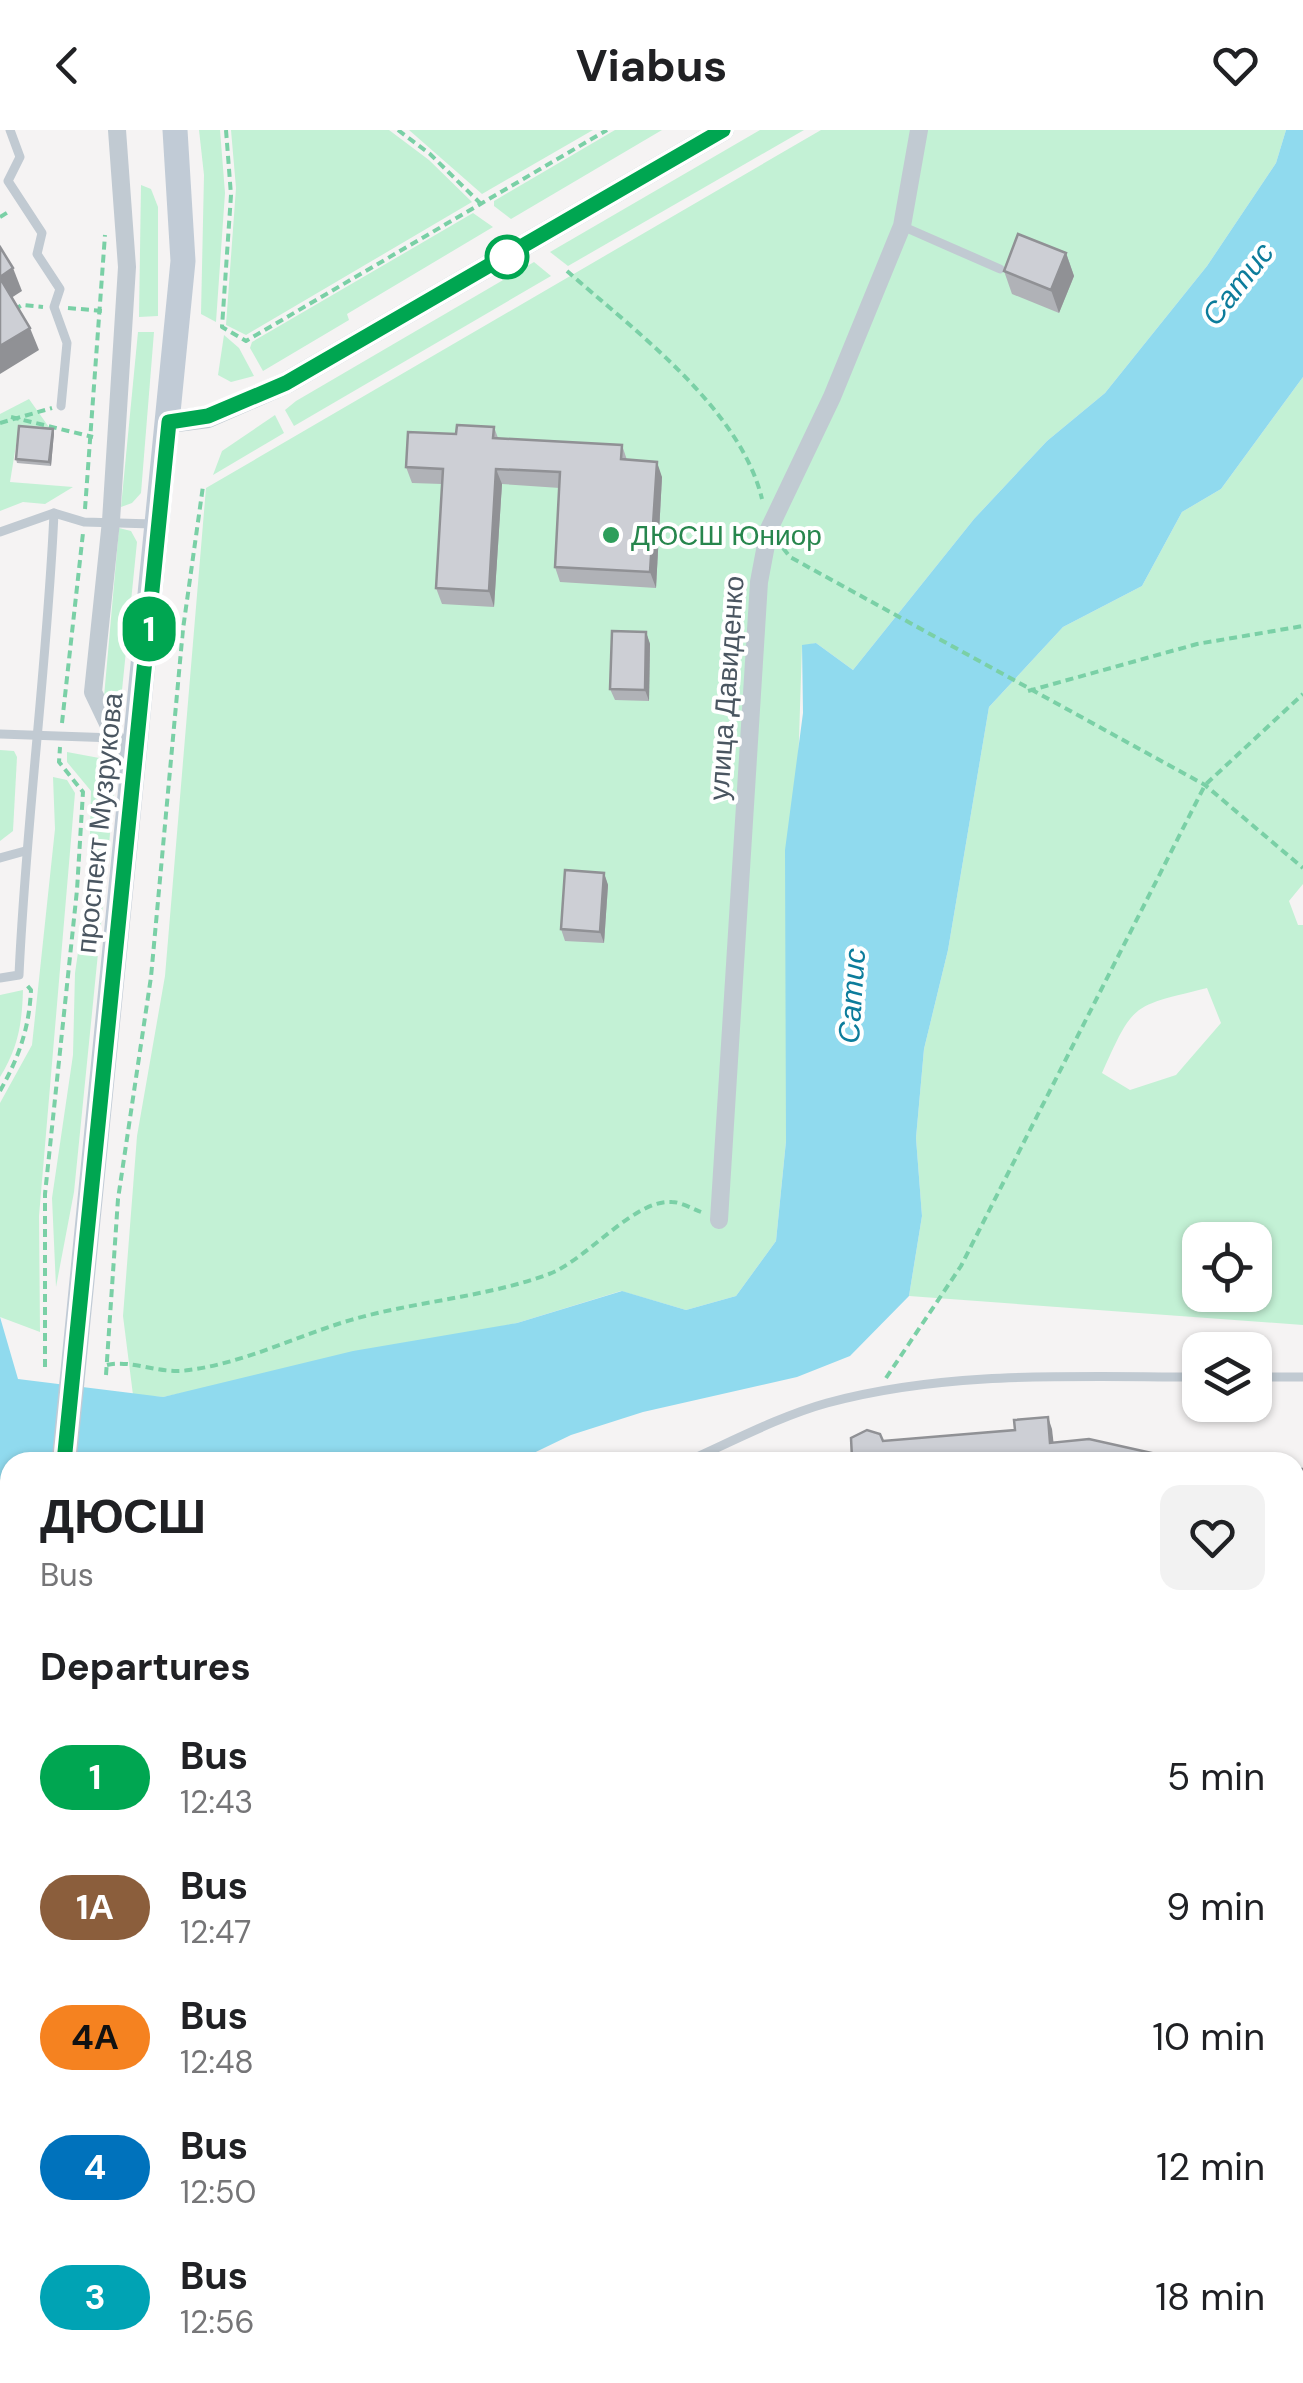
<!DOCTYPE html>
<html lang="en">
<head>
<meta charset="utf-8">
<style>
	:root { --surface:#fff; --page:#f2f2f2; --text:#202124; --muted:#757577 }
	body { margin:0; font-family:"DM Sans",sans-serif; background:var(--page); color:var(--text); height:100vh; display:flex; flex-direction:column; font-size:38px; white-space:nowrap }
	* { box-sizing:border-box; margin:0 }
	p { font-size:32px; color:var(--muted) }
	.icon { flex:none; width:55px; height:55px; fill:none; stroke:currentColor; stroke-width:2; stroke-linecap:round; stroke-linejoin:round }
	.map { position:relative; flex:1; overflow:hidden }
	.drawer { position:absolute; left:0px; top:1322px; width:1305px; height:932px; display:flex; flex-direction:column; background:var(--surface); border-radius:30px 30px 0 0; box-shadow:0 2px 8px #0004 }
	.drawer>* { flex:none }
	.badge { padding:0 20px; border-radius:32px; font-size:35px; line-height:65px }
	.fabs { position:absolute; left:1182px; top:1092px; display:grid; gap:20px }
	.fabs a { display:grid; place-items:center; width:90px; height:90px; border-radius:20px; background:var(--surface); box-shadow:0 2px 8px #0004; font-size:50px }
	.map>.badge { position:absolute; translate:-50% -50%; box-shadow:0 0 0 5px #fff }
	h2 { padding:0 40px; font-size:38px; line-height:90px }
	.round { display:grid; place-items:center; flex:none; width:105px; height:105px; border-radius:20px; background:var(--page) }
	.overview { display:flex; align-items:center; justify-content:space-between; height:170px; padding:0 40px }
	h1 { font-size:48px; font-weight:700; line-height:75px }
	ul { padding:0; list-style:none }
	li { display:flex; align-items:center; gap:30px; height:130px; padding:0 40px }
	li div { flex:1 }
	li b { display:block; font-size:38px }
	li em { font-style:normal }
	li .badge { min-width:110px; font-weight:700; text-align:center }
	header { display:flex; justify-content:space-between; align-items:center; height:130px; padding:0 40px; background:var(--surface); font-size:45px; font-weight:700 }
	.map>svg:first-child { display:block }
	.green { fill:#c3f1d5; fill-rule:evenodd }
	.water { fill:#90daee }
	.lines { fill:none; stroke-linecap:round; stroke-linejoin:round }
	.river { stroke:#90daee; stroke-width:32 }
	.path { stroke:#7ad0a6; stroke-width:4; stroke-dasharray:8 5; stroke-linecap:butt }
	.service { stroke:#c1cad2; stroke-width:9 }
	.minor { stroke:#c1cad2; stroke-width:18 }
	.tertiary { stroke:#c1cad2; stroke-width:22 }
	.secondary { stroke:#c1cbd6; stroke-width:25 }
	.wall { fill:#b0b2b7 }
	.shaded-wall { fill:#909195 }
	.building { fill:#cdcfd5; stroke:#909195; stroke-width:2.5 }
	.line-casing { stroke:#fff; stroke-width:22 }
	.line { stroke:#00a651; stroke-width:15 }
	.stop-dot { fill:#fff; stroke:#00a651; stroke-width:5 }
	.leisure-dot { fill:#2e9e5b; stroke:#fff; stroke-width:4 }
	.labels { text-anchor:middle; stroke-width:8; stroke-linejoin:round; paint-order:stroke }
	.leisure-label { font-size:28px; fill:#27864d; stroke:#fff; text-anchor:start }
	.street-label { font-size:28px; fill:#4a5661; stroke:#fff }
	.water-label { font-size:30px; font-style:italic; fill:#0c7c9b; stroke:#fff }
</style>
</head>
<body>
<header><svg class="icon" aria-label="back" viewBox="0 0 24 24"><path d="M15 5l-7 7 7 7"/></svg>Viabus<svg class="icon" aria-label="heart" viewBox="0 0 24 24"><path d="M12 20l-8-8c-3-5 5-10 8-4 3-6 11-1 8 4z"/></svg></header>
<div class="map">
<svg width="1303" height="2253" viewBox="0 0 1303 2253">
	<rect width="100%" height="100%" fill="#f5f3f3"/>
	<!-- green -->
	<g class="green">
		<path d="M199,0H220L225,63L216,192L201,184L204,45Z"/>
		<path d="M231,0H389L429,30L472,72L246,205L226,195L236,58Z"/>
		<path d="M409,0H593L482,64Z"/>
		<path d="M615,0H662L511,89L494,76V71Z"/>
		<path d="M760,0H804L568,136L550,122Z"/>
		<path d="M821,0H1286L1276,33L1207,136L1105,263L1047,311L974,389L853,540L816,513L802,516L786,1011L776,1111L736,1166L686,1180L621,1161L517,1193L163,1267L133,1265L123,1186L137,1006L165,846L206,358Z"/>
		<path d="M141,55L151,59L158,77V186L139,187Z"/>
		<path d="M473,83L493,97L347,184L349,190L263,241L250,218L252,212Z"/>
		<path d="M534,132L551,146L294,296L285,280L296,271Z"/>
		<path d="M138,202H154L141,363L132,373L121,377Z"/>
		<path d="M224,205L239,218L254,246L231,252L218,245Z"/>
		<path d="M1303,247V754L1289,771L1298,795H1303V1195L909,1166L922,1086L916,1008L924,919L948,820L989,577L1063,497L1142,456L1182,382L1221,359ZM1207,858L1221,893L1176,945L1130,960L1102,943C1134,872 1131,877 1207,858ZM1200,1110H1255V1165H1200Z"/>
		<path d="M29,269L51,300L19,297L10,352L73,357L45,374L23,372L0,381V284Z"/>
		<path d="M275,285L284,303L213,345L222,321Z"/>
		<path d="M119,398L131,401L137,412L119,590H113L104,567Z"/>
		<path d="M0,620L14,621L17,627L13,701L0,711Z"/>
		<path d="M67,622L110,630L115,654L74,1062L56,1157L52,1068L73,925L75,843L89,747L91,661L67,632Z"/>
		<path d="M53,647L67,650L75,663L39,1086L40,1202L0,1187V973L32,915L55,699Z"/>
		<path d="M23,860C22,894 18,918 0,947V865Z"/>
		<path d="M1303,1718V2015L1295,2016V1721Z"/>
		<path d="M639,2245H896L893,2253H641Z"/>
	</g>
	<!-- water -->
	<path class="water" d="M1286,0H1303V247L1221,359L1182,382L1142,456L1063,497L989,577L948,820L924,919L916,1008L922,1086L909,1166L850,1226L797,1247L643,1282L571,1305L515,1332H10V1356L0,1349V1187L18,1249L163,1267L353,1221L517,1193L622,1161L686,1180L736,1166L776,1111L786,1011L785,720L803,583L802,515L816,513L853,540L974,389L1047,311L1105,263L1207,136L1276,33Z"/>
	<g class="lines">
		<!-- river -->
		<g class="river">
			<path d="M0,1739L10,1741"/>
			<path d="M1295,1765L1303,1767"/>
		</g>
		<!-- path -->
		<g class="path">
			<path d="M226,0L231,65L222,197L246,211L607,0"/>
			<path d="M398,0L430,24L480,73"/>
			<path d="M0,87L10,81"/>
			<path d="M567,141C635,201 740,278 762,369"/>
			<path d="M68,178L103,181"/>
			<path d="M14,180L22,175L43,177"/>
			<path d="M11,287L93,307"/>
			<path d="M0,293L52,278"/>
			<path d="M85,379L105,105"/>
			<path d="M783,418L790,427L1205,655L1303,738"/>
			<path d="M1028,561L1197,514L1303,496"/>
			<path d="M62,593L83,403"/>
			<path d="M0,961C19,927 29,899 31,860L26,854"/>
			<path d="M107,1235C132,1229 160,1245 189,1240C242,1233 291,1209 341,1193C410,1171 481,1169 549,1144C587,1130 634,1069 672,1072C681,1072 693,1079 701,1082"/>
			<path d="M45,1237V1064L77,760L83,662L59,632L60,617"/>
			<path d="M106,1245L118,1069L151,847L183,499L203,356"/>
			<path d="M886,1248L961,1136L1205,655L1303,564"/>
			<path d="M327,2245L328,2253"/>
			<path d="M104,2253L106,2245"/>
			<path d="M139,2253L141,2245"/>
			<path d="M173,2253L174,2245"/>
			<path d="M839,2253L841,2245"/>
		</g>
		<!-- service -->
		<g class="service">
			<path d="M10,0L20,27L8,51L42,103L37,124L60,159L54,177L67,213L61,276"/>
			<path d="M902,96L1000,139"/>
			<path d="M0,402L54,383L84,392L153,394"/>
			<path d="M0,604L115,608"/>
			<path d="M0,728L25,721"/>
			<path d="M0,848L19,845C26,690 47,538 54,383"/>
			<path d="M1255,1247H1303"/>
			<path d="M686,1332C731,1312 780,1286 827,1273C948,1240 1076,1247 1200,1247"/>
			<path d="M1295,1417H1303"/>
			<path d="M1295,1557L1303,1556"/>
			<path d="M0,1605L10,1606"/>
			<path d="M0,1867H10"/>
		</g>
		<!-- minor -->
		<g class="minor">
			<path d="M117,0L127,137L111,391L93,562L115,608L136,628"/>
			<path d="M719,1090L759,452L769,399L832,267L902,96L919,0"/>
			<path d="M1295,1695L1303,1693"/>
		</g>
		<!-- tertiary -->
		<path class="tertiary" d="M169,292L208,287L286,253L723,0"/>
		<!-- secondary -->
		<g class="secondary">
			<path d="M64,1332L183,131L175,0"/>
			<path d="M0,2049L10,1931"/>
			<path d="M0,2098L10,2197"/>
			<path d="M17,2245L18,2253"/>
		</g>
	</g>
	<!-- wall -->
	<g class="wall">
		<path d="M1066,123L1074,146L1059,183L1012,164L1004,141Z"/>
		<path d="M494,297L498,308L622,315L627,330L662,347L656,458L560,452L555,437L560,358L502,354L494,477L442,474L436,458L442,354L412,353L406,337L456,304Z"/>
		<path d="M53,299L54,303L51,336L17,333L16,329Z"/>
		<path d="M646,502L650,514L649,571L615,570L610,559Z"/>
		<path d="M604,743L608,755L604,813L565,811L561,799Z"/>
		<rect x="1295" y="1339" width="8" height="40"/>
		<path d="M1303,1432V1515L1297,1516L1295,1512V1434Z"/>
		<path d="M1295,1575L1297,1581L1303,1580V1648L1295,1650Z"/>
	</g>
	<!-- shaded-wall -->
	<g class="shaded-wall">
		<path d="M1066,123L1074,146L1059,183L1051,160Z"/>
		<path d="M13,138L22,161L8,170L0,147Z"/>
		<path d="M30,198L39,220L0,244V216Z"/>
		<path d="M53,299L54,303L51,336L49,332Z"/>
		<path d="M657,332L662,347L656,458L650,442Z"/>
		<path d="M496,339L502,354L494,477L489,461Z"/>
		<path d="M646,502L650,514L649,571L645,560Z"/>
		<path d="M604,743L608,755L604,813L600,802Z"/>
		<path d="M1048,1287L1052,1299L1055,1325L1050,1313Z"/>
		<rect x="447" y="2245" width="5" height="8"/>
	</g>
	<!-- building -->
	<g class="building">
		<path d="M1018,104L1066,123L1051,160L1004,141Z"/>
		<path d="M0,117L13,138L0,147Z"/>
		<path d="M0,148L30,198L0,216Z"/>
		<path d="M457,295L494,297L493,308L622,315L621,329L657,332L650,442L555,437L560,342L496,339L489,461L436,458L443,339L406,337L408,302L456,304Z"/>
		<path d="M19,296L53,299L49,332L16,329Z"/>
		<path d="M612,501L646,502L645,560L610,559Z"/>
		<path d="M565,740L604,743L600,802L561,799Z"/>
		<path d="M1048,1287L1050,1313L1089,1309L1192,1332H830L852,1328L851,1308L867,1300L880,1304L883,1311L1015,1300L1014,1290Z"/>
		<rect x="1295" y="1339" width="8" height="27"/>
		<path d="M1303,1432V1498L1295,1500V1434Z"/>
		<path d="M1295,1577L1297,1581L1303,1580V1634L1295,1636Z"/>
		<rect x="408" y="2245" width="39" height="8"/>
	</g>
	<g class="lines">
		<defs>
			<path id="line" d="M64,1332L169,292L208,286L286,253L723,0"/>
		</defs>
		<!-- line casing -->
		<use href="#line" class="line-casing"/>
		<!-- line -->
		<use href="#line" class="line"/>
	</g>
	<!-- markers -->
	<circle class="stop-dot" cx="507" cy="127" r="20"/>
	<circle class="leisure-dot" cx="611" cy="405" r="10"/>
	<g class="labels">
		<!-- leisure labels -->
		<g class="leisure-label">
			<text x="631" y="415">ДЮСШ Юниор</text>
		</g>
		<!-- street labels -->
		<g class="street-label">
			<text transform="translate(726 558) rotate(-86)" y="10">улица Давиденко</text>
			<text transform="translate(99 693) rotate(-84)" y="10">проспект Музрукова</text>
		</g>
		<!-- water labels -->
		<g class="water-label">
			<text transform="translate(1238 154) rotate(-52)" y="10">Сатис</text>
			<text transform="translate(852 866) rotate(-86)" y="10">Сатис</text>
		</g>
	</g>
</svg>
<div class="fabs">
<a><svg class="icon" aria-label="locate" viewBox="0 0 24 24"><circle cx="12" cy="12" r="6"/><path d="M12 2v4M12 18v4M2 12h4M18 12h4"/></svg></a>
<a><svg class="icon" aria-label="layers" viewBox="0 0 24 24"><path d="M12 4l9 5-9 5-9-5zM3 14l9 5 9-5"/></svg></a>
</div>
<b class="badge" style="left:149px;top:499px;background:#00a651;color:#fff">1</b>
<section class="drawer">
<div class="overview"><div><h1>ДЮСШ</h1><p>Bus</p></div><a class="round"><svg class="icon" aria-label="heart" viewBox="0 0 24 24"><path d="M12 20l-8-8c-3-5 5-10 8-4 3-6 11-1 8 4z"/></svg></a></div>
<h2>Departures</h2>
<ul>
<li><span class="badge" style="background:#00a651;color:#fff">1</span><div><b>Bus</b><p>12:43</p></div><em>5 min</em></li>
<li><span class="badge" style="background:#8b5e3c;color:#fff">1А</span><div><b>Bus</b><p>12:47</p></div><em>9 min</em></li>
<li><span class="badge" style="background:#f58220;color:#111">4А</span><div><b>Bus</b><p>12:48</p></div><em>10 min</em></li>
<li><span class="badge" style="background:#0072bc;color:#fff">4</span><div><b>Bus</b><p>12:50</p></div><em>12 min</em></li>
<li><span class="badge" style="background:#00a3b4;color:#fff">3</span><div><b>Bus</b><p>12:56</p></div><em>18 min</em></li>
</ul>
</section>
</div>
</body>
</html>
